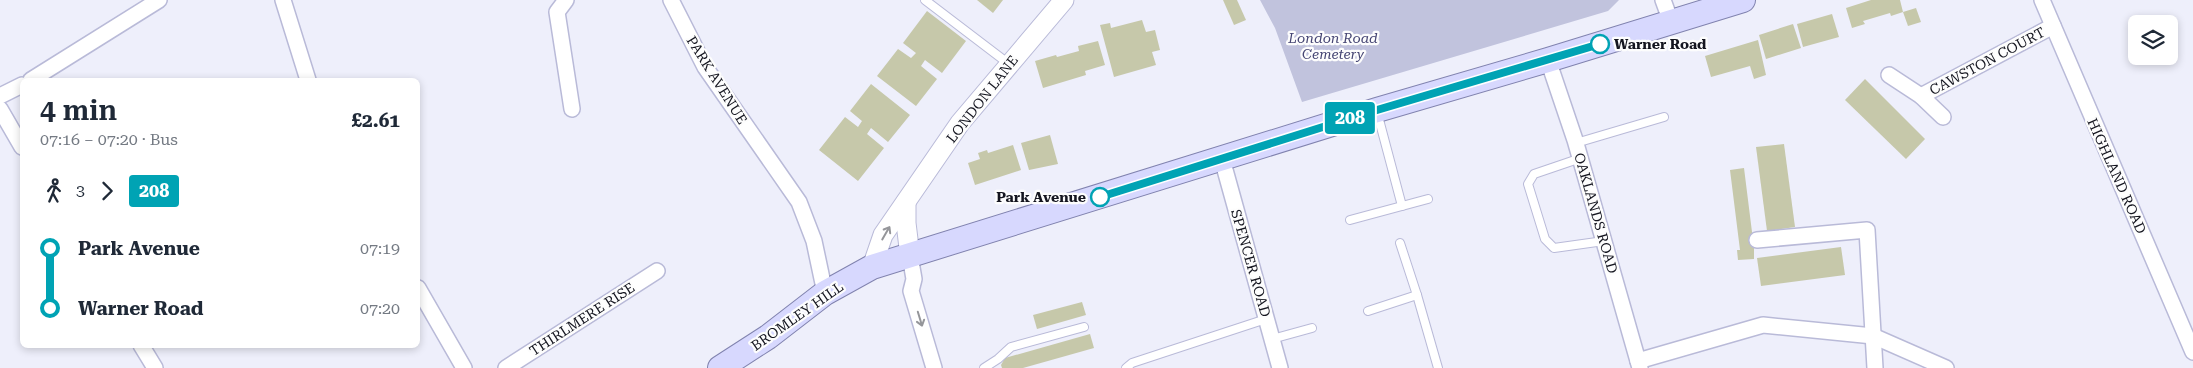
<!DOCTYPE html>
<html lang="en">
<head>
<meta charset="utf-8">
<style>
	:root { --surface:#fff; --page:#f2f2f3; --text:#1f2937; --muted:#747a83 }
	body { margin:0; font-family:"Roboto Serif",serif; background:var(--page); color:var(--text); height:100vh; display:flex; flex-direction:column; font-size:19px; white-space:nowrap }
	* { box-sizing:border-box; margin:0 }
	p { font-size:16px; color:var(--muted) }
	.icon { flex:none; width:28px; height:28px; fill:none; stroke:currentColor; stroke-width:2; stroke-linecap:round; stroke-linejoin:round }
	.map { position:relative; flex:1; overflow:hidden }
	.panel { position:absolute; left:20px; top:78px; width:400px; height:270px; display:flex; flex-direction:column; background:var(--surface); border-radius:8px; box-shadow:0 2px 8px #0003 }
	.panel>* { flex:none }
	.badge { padding:0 10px; border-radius:4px; font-size:18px; line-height:32px }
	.fabs { position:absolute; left:2128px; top:15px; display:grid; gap:10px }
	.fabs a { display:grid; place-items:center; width:50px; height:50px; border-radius:8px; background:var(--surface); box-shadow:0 2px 8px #0003; font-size:25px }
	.map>.badge { position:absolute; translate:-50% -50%; box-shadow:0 0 0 2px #fff }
	.legs { display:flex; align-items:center; gap:8px; height:55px; padding:0 20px; font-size:16px }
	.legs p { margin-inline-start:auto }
	.headline { display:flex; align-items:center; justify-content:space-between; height:85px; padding:0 20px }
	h1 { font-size:28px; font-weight:600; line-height:38px }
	ul { padding:0 20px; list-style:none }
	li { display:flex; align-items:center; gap:18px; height:60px; font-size:19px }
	li i { display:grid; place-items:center; width:8px; height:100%; margin:0 6px; background:currentColor }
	li i::after { content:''; width:12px; height:12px; margin:-6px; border:4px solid; border-radius:50%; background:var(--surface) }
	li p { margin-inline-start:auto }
	li:first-child i { background:linear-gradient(#0000 50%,currentColor 0) }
	li:last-child i { background:linear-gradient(currentColor 50%,#0000 0) }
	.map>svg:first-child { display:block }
	.green { fill:#c1c3dd }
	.building { fill:#c6c8aa }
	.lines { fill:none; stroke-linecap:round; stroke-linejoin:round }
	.service-casing { stroke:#b9bad8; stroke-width:10 }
	.minor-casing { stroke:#b9bad8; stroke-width:18 }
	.tertiary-casing { stroke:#b9bad8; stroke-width:21 }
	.primary-casing { stroke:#8183af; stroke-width:26 }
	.service { stroke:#fff; stroke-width:8 }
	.minor { stroke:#fff; stroke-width:15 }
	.tertiary { stroke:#fff; stroke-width:19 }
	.primary { stroke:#d7d8fe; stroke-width:24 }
	.oneway { stroke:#95969a }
	.line-1-casing { stroke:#fff; stroke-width:11 }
	.line-1 { stroke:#00a3b4; stroke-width:8 }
	.stop-1-dot { fill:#fff; stroke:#00a3b4; stroke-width:2.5 }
	.labels { text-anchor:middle; stroke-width:4.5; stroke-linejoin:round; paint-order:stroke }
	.park-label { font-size:14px; font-style:italic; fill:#454573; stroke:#fdfdfd }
	.stop-label { font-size:14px; font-weight:bold; fill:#14151f; stroke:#fdfdfd; text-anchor:start }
	.street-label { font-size:14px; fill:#14151f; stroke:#fdfdfd }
</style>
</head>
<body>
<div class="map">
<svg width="2193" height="368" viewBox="0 0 2193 368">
	<rect width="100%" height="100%" fill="#eeeffb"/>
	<!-- green -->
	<path class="green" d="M1260,0H1619L1608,11L1302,102L1275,28Z"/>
	<!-- building -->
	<g class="building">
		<path d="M977,0H1003L993,13Z"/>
		<path d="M1223,0H1237L1246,20L1234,25Z"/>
		<path d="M1871,0H1900L1903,12L1891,16L1890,13L1863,21L1865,24L1852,28L1846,8Z"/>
		<path d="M1916,8L1921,22L1908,26L1903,12Z"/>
		<path d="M927,11L966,41L942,73L925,60L921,66L937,79L916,106L877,76L898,49L911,58L916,53L903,43Z"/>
		<path d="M1832,14L1839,37L1803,47L1797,24Z"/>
		<path d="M1142,20L1146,32L1155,30L1160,50L1152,52L1156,65L1114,77L1100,25L1110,23L1111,28Z"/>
		<path d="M1793,24L1801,48L1766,59L1759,35Z"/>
		<path d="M1758,40L1766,75L1754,79L1750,66L1711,77L1705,56Z"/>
		<path d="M1098,41L1105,65L1085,71L1086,75L1043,88L1035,61L1056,55L1057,57L1079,51L1078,46Z"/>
		<path d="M1865,79L1925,139L1906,159L1845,100Z"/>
		<path d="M871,84L910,115L888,142L871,128L867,134L884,148L858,181L819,150L845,117L858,127L862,121L850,111Z"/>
		<path d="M1050,135L1058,164L1029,170L1021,143Z"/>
		<path d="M1784,144L1795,227L1767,231L1756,147Z"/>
		<path d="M1013,145L1021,170L975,185L968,163L980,159L978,153L987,150L988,153Z"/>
		<path d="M1744,168L1754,248V259L1738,260L1737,250H1740L1730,170Z"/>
		<path d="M1841,247L1845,275L1761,286L1757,258Z"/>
		<path d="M1082,302L1086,315L1037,329L1033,315Z"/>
		<path d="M1090,334L1094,348L1023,368H1002L1001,365L1005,358Z"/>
	</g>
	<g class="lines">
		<defs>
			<g id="service">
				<path d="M925,0L1009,64"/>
				<path d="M1377,112L1402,206"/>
				<path d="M1576,143L1664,117"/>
				<path d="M1581,158L1534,174L1528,184L1545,239L1554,248L1604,241"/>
				<path d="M1350,220L1428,199"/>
				<path d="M1417,295L1438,368"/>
				<path d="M1368,311L1417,295L1400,243"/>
				<path d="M1272,339L1312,328"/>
				<path d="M984,368L998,359L1011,347L1084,327"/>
				<path d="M1126,368L1132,363L1266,319"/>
			</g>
			<g id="minor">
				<path d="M283,0L308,80"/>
				<path d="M566,0L557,12L572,109"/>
				<path d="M671,0L705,67L799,202L814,241L825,293"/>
				<path d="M1663,0L1671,22"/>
				<path d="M2042,0L2193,352"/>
				<path d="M1548,60L1575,140L1640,368"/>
				<path d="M1889,75L1921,96L1943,117"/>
				<path d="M31,80L159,0"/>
				<path d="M0,96L22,85"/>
				<path d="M1921,96L2053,26"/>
				<path d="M0,109L22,147"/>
				<path d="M1222,159L1280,368"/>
				<path d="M1757,240L1867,230L1875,368"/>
				<path d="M910,256L914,279L911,291L934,368"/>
				<path d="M418,288L464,368"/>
				<path d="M141,345L155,368"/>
				<path d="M1638,361L1763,325L1873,336L1946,368"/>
				<path d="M506,368L657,271"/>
			</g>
			<g id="tertiary">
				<path d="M906,202V223L910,256"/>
				<path d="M872,267L883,235L960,123L1064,0"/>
			</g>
			<path id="primary" d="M720,368L768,337L825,293L872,267L1377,110L1548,60L1743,0"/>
		</defs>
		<!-- service casing -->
		<use href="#service" class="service-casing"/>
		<!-- minor casing -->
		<use href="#minor" class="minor-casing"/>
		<!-- tertiary casing -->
		<use href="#tertiary" class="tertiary-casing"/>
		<!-- primary casing -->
		<use href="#primary" class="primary-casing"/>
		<!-- service -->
		<use href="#service" class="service"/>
		<!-- minor -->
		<use href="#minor" class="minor"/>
		<!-- tertiary -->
		<use href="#tertiary" class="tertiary"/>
		<!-- primary -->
		<use href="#primary" class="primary"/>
	</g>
	<!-- one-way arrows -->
	<defs><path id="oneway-shaft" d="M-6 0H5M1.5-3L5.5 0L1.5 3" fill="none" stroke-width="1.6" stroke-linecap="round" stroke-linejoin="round" transform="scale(1.25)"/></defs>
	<g class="oneway">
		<use href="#oneway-shaft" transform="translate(886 233) rotate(-60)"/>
		<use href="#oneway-shaft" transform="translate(920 319) rotate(73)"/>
	</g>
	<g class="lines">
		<defs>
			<path id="line-1" d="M1100,197L1377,110L1600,44"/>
		</defs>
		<!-- line-1 casing -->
		<use href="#line-1" class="line-1-casing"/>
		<!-- line-1 -->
		<use href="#line-1" class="line-1"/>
	</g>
	<!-- markers -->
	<g class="stop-1-dot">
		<circle cx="1600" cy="44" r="9"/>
		<circle cx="1100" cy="197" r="9"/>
	</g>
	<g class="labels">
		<!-- park labels -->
		<g class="park-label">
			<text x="1333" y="43">London Road<tspan x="1333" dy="16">Cemetery</tspan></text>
		</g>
		<!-- stop labels -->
		<g class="stop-label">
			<text x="1614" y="49">Warner Road</text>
			<text x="1086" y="202" text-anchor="end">Park Avenue</text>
		</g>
		<!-- street labels -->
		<g class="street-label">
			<text transform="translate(1987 61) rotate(-28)" y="5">CAWSTON COURT</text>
			<text transform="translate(717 80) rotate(58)" y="5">PARK AVENUE</text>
			<text transform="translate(982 99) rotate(-52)" y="5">LONDON LANE</text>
			<text transform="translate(2117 176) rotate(66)" y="5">HIGHLAND ROAD</text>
			<text transform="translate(1596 213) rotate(74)" y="5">OAKLANDS ROAD</text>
			<text transform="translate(1251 263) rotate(74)" y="5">SPENCER ROAD</text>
			<text transform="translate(797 316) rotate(-35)" y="5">BROMLEY HILL</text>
			<text transform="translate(582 319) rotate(-33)" y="5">THIRLMERE RISE</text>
		</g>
	</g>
</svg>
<div class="fabs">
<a><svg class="icon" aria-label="layers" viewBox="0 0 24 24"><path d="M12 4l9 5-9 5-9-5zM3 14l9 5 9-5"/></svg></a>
</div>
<b class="badge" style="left:1350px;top:118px;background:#00a3b4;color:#fff">208</b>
<section class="panel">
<div class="headline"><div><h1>4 min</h1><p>07:16 – 07:20 · Bus</p></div><b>£2.61</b></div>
<div class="legs"><svg class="icon" aria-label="walk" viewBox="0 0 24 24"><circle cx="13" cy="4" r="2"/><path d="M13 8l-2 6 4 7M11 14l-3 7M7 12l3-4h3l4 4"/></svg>3<svg class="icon" aria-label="forward" viewBox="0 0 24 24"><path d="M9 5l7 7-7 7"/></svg><b class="badge" style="background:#00a3b4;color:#fff">208</b></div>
<ul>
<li><i style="color:#00a3b4"></i><b>Park Avenue</b><p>07:19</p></li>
<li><i style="color:#00a3b4"></i><b>Warner Road</b><p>07:20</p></li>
</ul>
</section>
</div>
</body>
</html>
